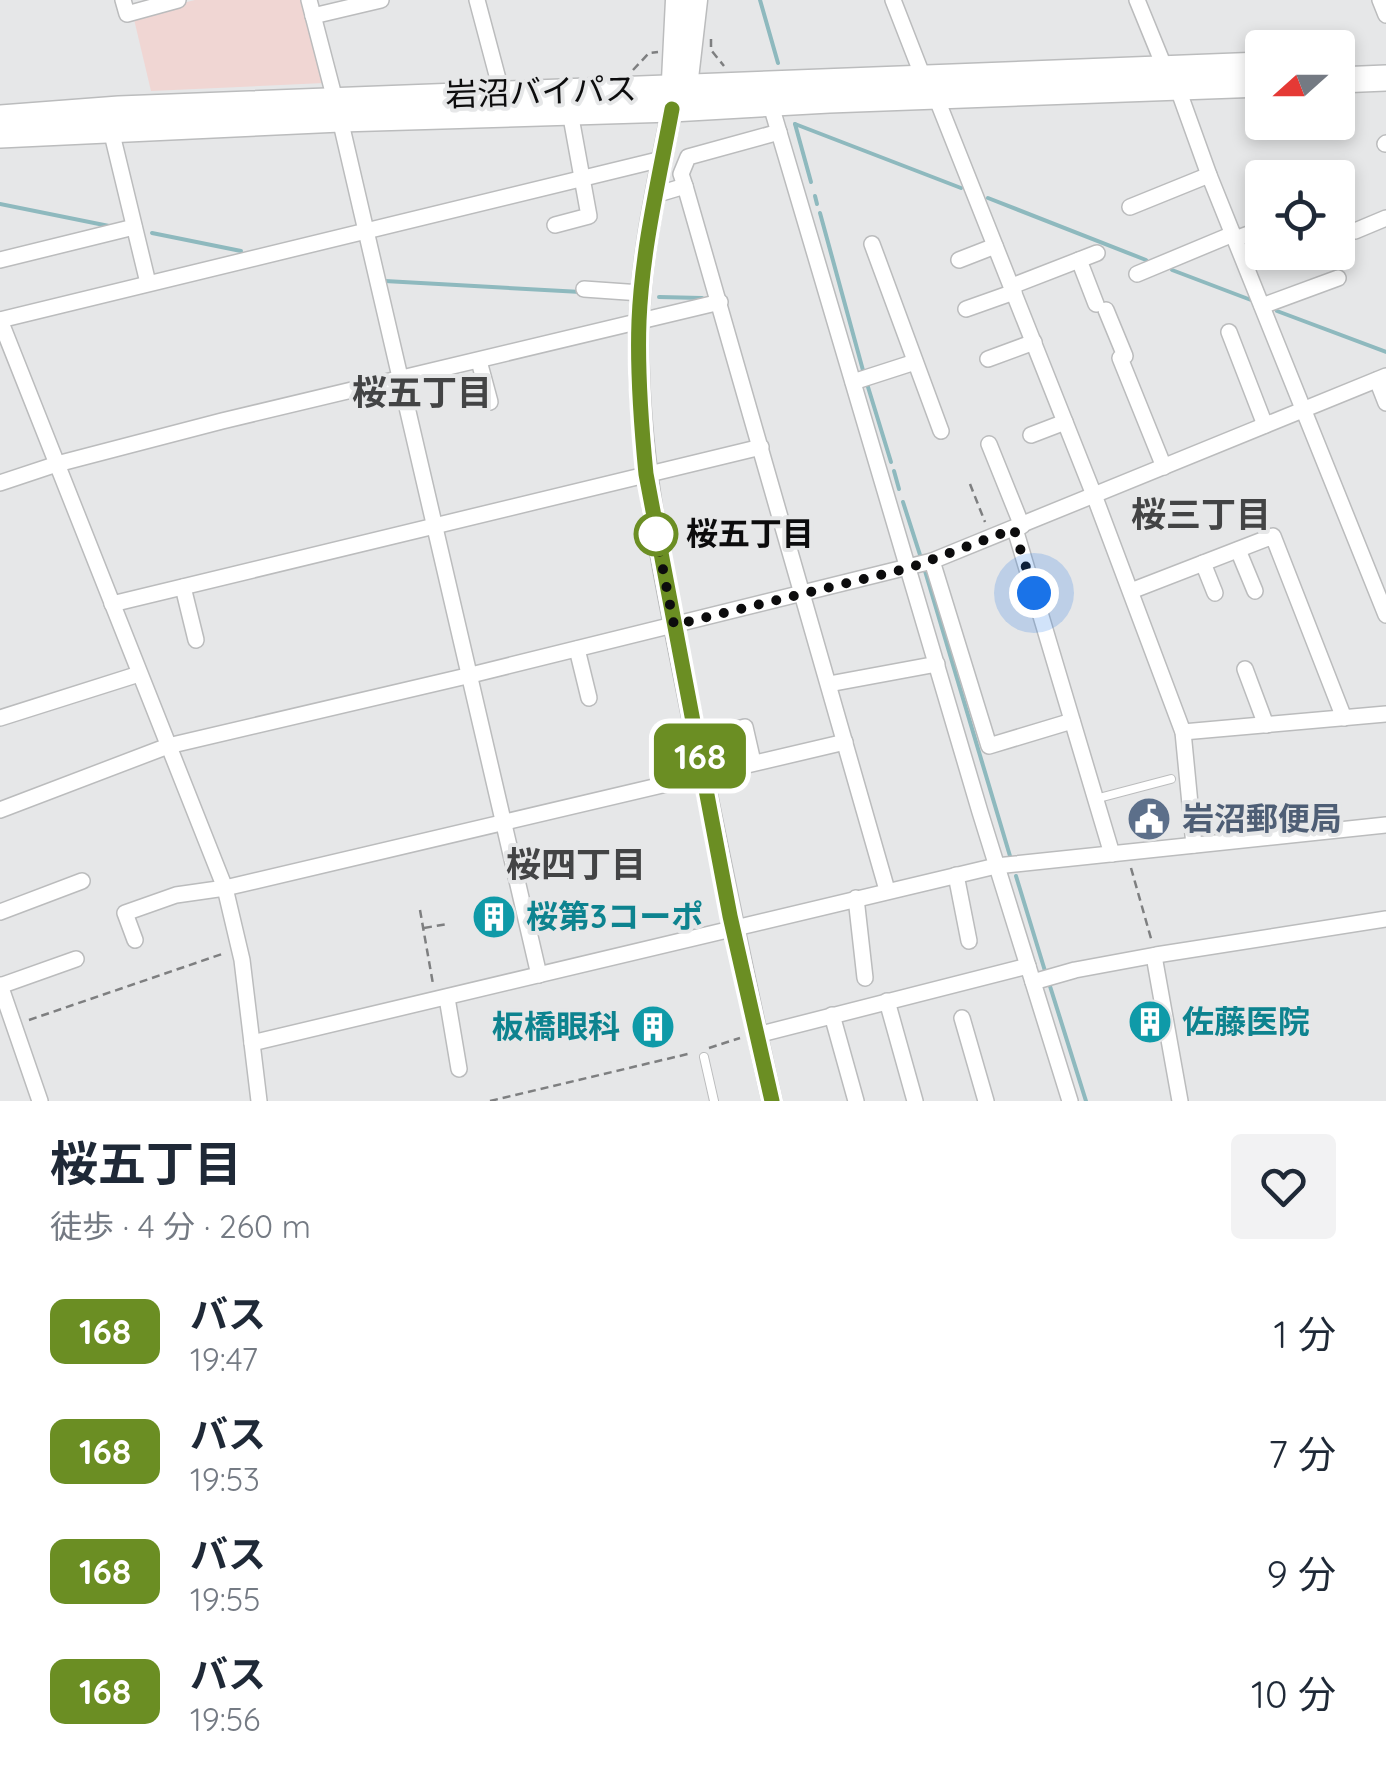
<!DOCTYPE html>
<html lang="ja">
<head>
<meta charset="utf-8">
<style>
	:root { --surface:#fff; --page:#f2f2f3; --text:#1f2937; --muted:#747a83 }
	body { margin:0; font-family:Quicksand,"Noto Sans JP",sans-serif; background:var(--page); color:var(--text); height:100vh; display:flex; flex-direction:column; font-size:38px; white-space:nowrap }
	* { box-sizing:border-box; margin:0 }
	p { font-size:32px; color:var(--muted) }
	.icon { flex:none; width:55px; height:55px; fill:none; stroke:currentColor; stroke-width:2; stroke-linecap:round; stroke-linejoin:round }
	.map { position:relative; height:1101px; overflow:hidden }
	.details { display:flex; flex-direction:column; background:var(--surface); flex:1 }
	.details>* { flex:none }
	.badge { padding:0 20px; border-radius:15px; font-size:35px; line-height:65px }
	.needle { width:65px; rotate:249deg }
	.controls { position:absolute; left:1245px; top:30px; display:grid; gap:20px }
	.controls a { display:grid; place-items:center; width:110px; height:110px; border-radius:10px; background:var(--surface); box-shadow:0 5px 15px #0003; font-size:50px }
	.you { position:absolute; width:50px; height:50px; margin:-25px; border:8px solid #fff; border-radius:50%; background:#1a73e8; box-shadow:0 0 0 15px #1a73e833 }
	.map>.badge { position:absolute; translate:-50% -50%; box-shadow:0 0 0 5px #fff }
	.round { display:grid; place-items:center; flex:none; width:105px; height:105px; border-radius:10px; background:var(--page) }
	.head { display:flex; align-items:center; justify-content:space-between; height:170px; padding:0 50px }
	h1 { font-size:48px; font-weight:700; line-height:75px }
	ul { padding:0; list-style:none }
	li { display:flex; align-items:center; gap:30px; height:120px; padding:0 50px }
	li div { flex:1 }
	li b { display:block; font-size:38px }
	li em { font-style:normal }
	li .badge { min-width:110px; font-weight:700; text-align:center }
	.map>svg:first-child { display:block }
	.commercial { fill:#f0d6d3 }
	.lines { fill:none; stroke-linecap:round; stroke-linejoin:round }
	.stream { stroke:#8eb9be; stroke-width:4 }
	.service-casing { stroke:#bbbcbd; stroke-width:10 }
	.minor-casing { stroke:#bbbcbd; stroke-width:18 }
	.tertiary-casing { stroke:#bbbcbd; stroke-width:22 }
	.secondary-casing { stroke:#bbbcbd; stroke-width:25 }
	.trunk-casing { stroke:#bbbcbd; stroke-width:28 }
	.path { stroke:#7e7f80; stroke-width:2.5; stroke-dasharray:8 5; stroke-linecap:butt }
	.service { stroke:#fff; stroke-width:8 }
	.minor { stroke:#fff; stroke-width:15 }
	.tertiary { stroke:#fff; stroke-width:20 }
	.secondary { stroke:#fff; stroke-width:22 }
	.trunk { stroke:#fff; stroke-width:25 }
	.line-casing { stroke:#fff; stroke-width:22 }
	.line { stroke:#6b8e23; stroke-width:15 }
	.walk { stroke:#0c0c0d; stroke-width:10; stroke-dasharray:0 18 }
	.stop-dot { fill:#fff; stroke:#6b8e23; stroke-width:5 }
	.labels { text-anchor:middle; stroke-width:8; stroke-linejoin:round; paint-order:stroke }
	.street-label { font-size:32px; fill:#0c0c0d; stroke:#e6e7e8 }
	.stop-label { font-size:32px; font-weight:bold; fill:#0c0c0d; stroke:#e6e7e8; text-anchor:start }
	.service-label { font-size:32px; font-weight:bold; fill:#4e5e75; stroke:#e6e7e8; text-anchor:start }
	.culture-label { font-size:32px; font-weight:bold; fill:#0d838f; stroke:#e6e7e8; text-anchor:start }
	.neighbourhood-label { font-size:35px; font-weight:bold; fill:#434445; stroke:#e6e7e8 }
</style>
</head>
<body>
<div class="map">
<svg width="1386" height="1101" viewBox="0 0 1386 1101">
	<rect width="100%" height="100%" fill="#e6e7e8"/>
	<!-- commercial -->
	<path class="commercial" d="M195,0H303L324,83L151,91L133,15Z"/>
	<g class="lines">
		<!-- stream -->
		<g class="stream">
			<path d="M760,0L778,63"/>
			<path d="M795,124L961,188"/>
			<path d="M795,124L811,182"/>
			<path d="M815,196L817,204"/>
			<path d="M988,198L1146,260"/>
			<path d="M0,204L109,226"/>
			<path d="M820,213L864,374"/>
			<path d="M152,233L241,251"/>
			<path d="M1172,270L1251,300"/>
			<path d="M385,281L581,292"/>
			<path d="M659,297L702,298"/>
			<path d="M1277,311L1386,352"/>
			<path d="M868,387L891,462"/>
			<path d="M894,471L899,489"/>
			<path d="M903,502L921,558"/>
			<path d="M925,571L1010,856"/>
			<path d="M1016,876L1045,971"/>
			<path d="M1049,983L1086,1101"/>
		</g>
		<defs>
			<g id="service">
				<path d="M1095,799L1171,779"/>
				<path d="M704,1057L714,1101"/>
			</g>
			<g id="minor">
				<path d="M123,0L127,14L178,0"/>
				<path d="M309,0L340,119L539,975"/>
				<path d="M477,0L502,94"/>
				<path d="M893,0L923,77L936,97L1094,495L1183,732L1194,845"/>
				<path d="M1137,0L1166,71"/>
				<path d="M1380,0L1386,15"/>
				<path d="M313,16L381,0"/>
				<path d="M1178,89L1209,175L1386,615"/>
				<path d="M770,102L980,812L1070,1101"/>
				<path d="M111,130L148,283"/>
				<path d="M1385,144L1386,143"/>
				<path d="M685,186L681,174L688,157L779,132"/>
				<path d="M655,195L685,186L887,890"/>
				<path d="M1130,207L1209,175"/>
				<path d="M555,225L589,216L570,112"/>
				<path d="M1355,231L1386,218"/>
				<path d="M1235,239L1262,229"/>
				<path d="M872,244L941,431"/>
				<path d="M0,260L134,227"/>
				<path d="M959,260L995,246"/>
				<path d="M1079,260L1096,304"/>
				<path d="M1137,274L1233,234"/>
				<path d="M1012,286L1097,253"/>
				<path d="M584,289L641,293"/>
				<path d="M1262,306L1338,278"/>
				<path d="M966,309L1014,292"/>
				<path d="M1106,310L1125,356L1120,358L1164,467"/>
				<path d="M0,320L225,888L242,960L259,1101"/>
				<path d="M0,320L662,159"/>
				<path d="M1229,332L1265,425"/>
				<path d="M988,359L1034,342"/>
				<path d="M479,361L490,402"/>
				<path d="M1377,380L1386,403"/>
				<path d="M853,382L915,362"/>
				<path d="M1031,435L1065,422"/>
				<path d="M989,444L1022,526"/>
				<path d="M0,483L57,464L222,421L720,302"/>
				<path d="M1015,529L1112,854"/>
				<path d="M1238,550L1255,591"/>
				<path d="M932,561L989,746L1072,721"/>
				<path d="M1203,563L1215,593"/>
				<path d="M183,587L196,640"/>
				<path d="M1131,591L1273,536L1344,718"/>
				<path d="M112,604L761,447"/>
				<path d="M577,649L589,698"/>
				<path d="M1245,669L1266,725"/>
				<path d="M829,684L937,664"/>
				<path d="M0,718L139,674"/>
				<path d="M1183,732L1386,714"/>
				<path d="M697,740L745,727L753,762"/>
				<path d="M0,810L168,746L471,675L932,561L1386,376"/>
				<path d="M956,875L969,941"/>
				<path d="M856,898L865,978"/>
				<path d="M0,912L82,881"/>
				<path d="M135,940L125,913L176,895L225,888L845,742"/>
				<path d="M1154,956L1180,1101"/>
				<path d="M1033,982L1075,970L1156,955L1386,919"/>
				<path d="M0,985L40,1101"/>
				<path d="M0,986L76,959"/>
				<path d="M447,998L459,1069"/>
				<path d="M887,1001L915,1101"/>
				<path d="M832,1015L856,1101"/>
				<path d="M962,1018L986,1101"/>
				<path d="M757,1035L1028,966"/>
				<path d="M252,1043L996,866L1386,825"/>
			</g>
			<path id="tertiary" d="M672,109C658,180 641,253 639,326C636,451 663,571 687,693C714,829 741,965 772,1101"/>
			<g id="secondary">
				<path d="M672,100L677,0"/>
				<path d="M676,103L686,87L696,0"/>
			</g>
			<g id="trunk">
				<path d="M1338,80L1386,78"/>
				<path d="M0,118L119,109L1262,65"/>
				<path d="M0,135L340,119L672,109L829,100L1262,84"/>
			</g>
		</defs>
		<!-- service casing -->
		<use href="#service" class="service-casing"/>
		<!-- minor casing -->
		<use href="#minor" class="minor-casing"/>
		<!-- tertiary casing -->
		<use href="#tertiary" class="tertiary-casing"/>
		<!-- secondary casing -->
		<use href="#secondary" class="secondary-casing"/>
		<!-- trunk casing -->
		<use href="#trunk" class="trunk-casing"/>
		<!-- path -->
		<g class="path">
			<path d="M711,39V50L724,66"/>
			<path d="M633,70L649,53L658,52"/>
			<path d="M970,484L985,522"/>
			<path d="M1131,868L1152,942"/>
			<path d="M420,910L433,984"/>
			<path d="M424,928L447,924"/>
			<path d="M29,1020L225,953"/>
			<path d="M709,1048L740,1038"/>
			<path d="M490,1101L692,1053"/>
		</g>
		<!-- service -->
		<use href="#service" class="service"/>
		<!-- minor -->
		<use href="#minor" class="minor"/>
		<!-- tertiary -->
		<use href="#tertiary" class="tertiary"/>
		<!-- secondary -->
		<use href="#secondary" class="secondary"/>
		<!-- trunk -->
		<use href="#trunk" class="trunk"/>
	</g>
	<g class="lines">
		<defs>
			<path id="line" d="M672,109C659,179 642,249 639,321C637,372 641,423 646,474L730,916L772,1101"/>
		</defs>
		<!-- line casing -->
		<use href="#line" class="line-casing"/>
		<!-- line -->
		<use href="#line" class="line"/>
		<!-- walk -->
		<path class="walk" d="M656,534L674,625L909,568L1014,529L1034,593"/>
	</g>
	<!-- icons -->
	<defs>
		<symbol id="civic-disc" viewBox="-11 -11 22 22"><circle r="9.5" fill="#5c6f8a" stroke="#e6e7e8"/><path d="M-.6-6.5H3V-4.5H.6V-3L4-1V1h2V6H-6V1h2V-1L-.6-3ZM-1.2 2.5V6h2.4V2.5Z" fill="#fff"/></symbol>
		<symbol id="building-disc" viewBox="-11 -11 22 22"><circle r="9.5" fill="#0f9aa8" stroke="#e6e7e8"/><path d="M-4-6H4V6H1V3H-1V6H-4ZM-2.5-4.3h1.7v1.8h-1.7ZM.8-4.3h1.7v1.8H.8ZM-2.5-1h1.7V.8h-1.7ZM.8-1h1.7V.8H.8Z" fill="#fff"/></symbol>
	</defs>
	<g fill-rule="evenodd">
		<use href="#civic-disc" x="1124" y="794" width="50" height="50"/>
		<use href="#building-disc" x="469" y="892" width="50" height="50"/>
		<use href="#building-disc" x="1125" y="997" width="50" height="50"/>
		<use href="#building-disc" x="628" y="1002" width="50" height="50"/>
	</g>
	<!-- markers -->
	<circle class="stop-dot" cx="656" cy="534" r="20"/>
	<g class="labels">
		<!-- street labels -->
		<g class="street-label">
			<text transform="translate(541 92) rotate(-2)" y="11">岩沼バイパス</text>
		</g>
		<!-- stop labels -->
		<g class="stop-label">
			<text x="686" y="545">桜五丁目</text>
		</g>
		<!-- service labels -->
		<g class="service-label">
			<text x="1182" y="830">岩沼郵便局</text>
		</g>
		<!-- culture labels -->
		<g class="culture-label">
			<text x="526" y="928">桜第3コーポ</text>
			<text x="1182" y="1033">佐藤医院</text>
			<text x="620" y="1038" text-anchor="end">板橋眼科</text>
		</g>
		<!-- neighbourhood labels -->
		<g class="neighbourhood-label">
			<text x="422" y="405">桜五丁目</text>
			<text x="1201" y="527">桜三丁目</text>
			<text x="576" y="877">桜四丁目</text>
		</g>
	</g>
</svg>
<div class="controls">
<a><svg class="needle" viewBox="-14 -14 28 28"><path d="M0-13l5 13h-10z" fill="#e53935"/><path d="M0 13l5-13h-10z" fill="#747a83"/></svg></a>
<a><svg class="icon" aria-label="locate" viewBox="0 0 24 24"><circle cx="12" cy="12" r="6"/><path d="M12 2v4M12 18v4M2 12h4M18 12h4"/></svg></a>
</div>
<div class="you" style="left:1034px;top:593px"></div>
<b class="badge" style="left:700px;top:756px;background:#6b8e23;color:#fff">168</b>
</div>
<section class="details">
<div class="head"><div><h1>桜五丁目</h1><p>徒歩 · 4 分 · 260 m</p></div><a class="round"><svg class="icon" aria-label="heart" viewBox="0 0 24 24"><path d="M12 20l-8-8c-3-5 5-10 8-4 3-6 11-1 8 4z"/></svg></a></div>
<ul>
<li><span class="badge" style="background:#6b8e23;color:#fff">168</span><div><b>バス</b><p>19:47</p></div><em>1 分</em></li>
<li><span class="badge" style="background:#6b8e23;color:#fff">168</span><div><b>バス</b><p>19:53</p></div><em>7 分</em></li>
<li><span class="badge" style="background:#6b8e23;color:#fff">168</span><div><b>バス</b><p>19:55</p></div><em>9 分</em></li>
<li><span class="badge" style="background:#6b8e23;color:#fff">168</span><div><b>バス</b><p>19:56</p></div><em>10 分</em></li>
</ul>
</section>
</body>
</html>
